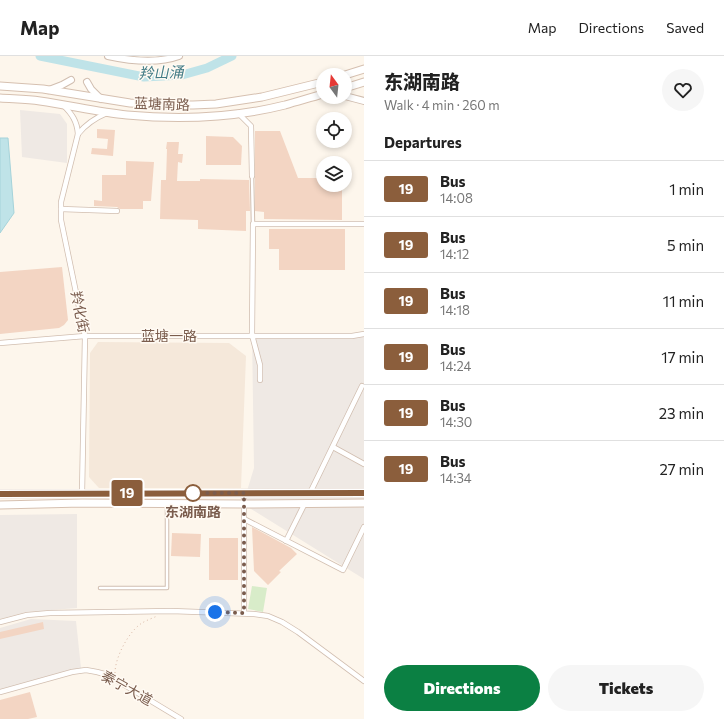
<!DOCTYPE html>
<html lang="en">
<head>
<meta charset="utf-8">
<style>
	:root { --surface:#fff; --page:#f6f6f6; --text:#222; --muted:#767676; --line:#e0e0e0; --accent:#0b8043 }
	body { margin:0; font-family:Commissioner,"Noto Sans SC",sans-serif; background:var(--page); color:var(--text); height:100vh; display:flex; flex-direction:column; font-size:15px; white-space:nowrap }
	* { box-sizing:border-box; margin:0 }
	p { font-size:13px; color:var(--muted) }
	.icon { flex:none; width:22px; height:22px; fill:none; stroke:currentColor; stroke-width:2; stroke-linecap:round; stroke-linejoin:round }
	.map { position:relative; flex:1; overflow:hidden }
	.sheet { display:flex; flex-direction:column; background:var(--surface); width:360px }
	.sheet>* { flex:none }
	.badge { padding:0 8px; border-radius:3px; font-size:14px; line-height:26px }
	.needle { width:26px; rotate:345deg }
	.controls { position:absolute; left:316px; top:12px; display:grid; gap:8px }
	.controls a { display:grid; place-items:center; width:36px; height:36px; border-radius:50%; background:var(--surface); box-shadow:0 2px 6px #0003; font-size:20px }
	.you { position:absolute; width:20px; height:20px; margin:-10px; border:3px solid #fff; border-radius:50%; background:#1a73e8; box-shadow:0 0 0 6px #1a73e833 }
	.map>.badge { position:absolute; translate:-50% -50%; box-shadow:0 0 0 2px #fff }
	h2 { padding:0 20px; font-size:15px; line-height:36px }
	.round { display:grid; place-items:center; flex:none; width:42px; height:42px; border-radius:21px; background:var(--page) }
	.headline { display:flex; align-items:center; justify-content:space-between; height:68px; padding:0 20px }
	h1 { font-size:19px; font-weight:800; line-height:30px }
	.action { display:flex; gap:8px; margin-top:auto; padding:8px 20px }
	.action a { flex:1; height:46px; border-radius:24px; background:var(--accent); color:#fff; font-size:16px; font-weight:800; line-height:46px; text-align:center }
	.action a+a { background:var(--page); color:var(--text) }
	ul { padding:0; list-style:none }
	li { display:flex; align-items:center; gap:12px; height:56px; padding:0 20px; border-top:1px solid var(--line) }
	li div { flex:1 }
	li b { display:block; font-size:15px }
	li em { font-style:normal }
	li .badge { min-width:44px; font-weight:700; text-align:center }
	header { display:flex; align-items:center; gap:24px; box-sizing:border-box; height:56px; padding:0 20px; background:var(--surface); border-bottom:1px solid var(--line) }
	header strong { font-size:19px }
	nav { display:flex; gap:22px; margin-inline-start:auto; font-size:14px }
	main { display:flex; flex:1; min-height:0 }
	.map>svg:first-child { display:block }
	.residential { fill:#f5e8da }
	.industrial { fill:#efe9e4 }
	.green { fill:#d8ecc9 }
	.water { fill:#bfe3e8; stroke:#a5d3da }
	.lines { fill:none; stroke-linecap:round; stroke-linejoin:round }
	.river { stroke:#bfe3e8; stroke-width:9 }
	.building { fill:#f3d5c3 }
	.service-casing { stroke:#d1beb0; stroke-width:4.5 }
	.minor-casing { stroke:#d1beb0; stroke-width:6 }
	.tertiary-casing { stroke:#d1beb0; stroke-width:8 }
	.secondary-casing { stroke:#d6c0b0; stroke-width:9 }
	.path { stroke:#d9b8a5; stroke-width:1; stroke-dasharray:1 3; stroke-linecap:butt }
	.service { stroke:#fff; stroke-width:2.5 }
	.minor { stroke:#fff; stroke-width:4.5 }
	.tertiary { stroke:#fff; stroke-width:6 }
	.secondary { stroke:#fff; stroke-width:7 }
	.line-casing { stroke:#fff; stroke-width:9 }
	.line { stroke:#8b5e3c; stroke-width:6 }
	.walk { stroke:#7a5c4d; stroke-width:4; stroke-dasharray:0 7.2 }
	.stop-dot { fill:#fff; stroke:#8b5e3c; stroke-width:2 }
	.labels { text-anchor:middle; stroke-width:3; stroke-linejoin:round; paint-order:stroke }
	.street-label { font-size:14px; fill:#7a5c4d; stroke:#fffaf3 }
	.stop-label { font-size:14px; font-weight:bold; fill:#7a5c4d; stroke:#fffaf3 }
	.water-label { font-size:15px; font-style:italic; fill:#437c86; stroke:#fffaf3 }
</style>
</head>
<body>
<header>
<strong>Map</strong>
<nav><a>Map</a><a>Directions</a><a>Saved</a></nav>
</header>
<main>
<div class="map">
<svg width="364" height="663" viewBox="0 0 364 663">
	<rect width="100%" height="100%" fill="#fdf6ec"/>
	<!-- residential -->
	<path class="residential" d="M98,286L229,287L246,300L241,432H99L89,421L90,297Z"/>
	<!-- industrial -->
	<g class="industrial">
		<path d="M20,54L60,58L67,68V107L22,101Z"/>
		<path d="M364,278V523L243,448L254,412L252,279Z"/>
		<path d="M77,458V552L26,556L0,563V459Z"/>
		<path d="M31,563L76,565L81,612L0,634V572Z"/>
	</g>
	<!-- green -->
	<path class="green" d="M252,530L267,532L263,556L248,553Z"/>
	<!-- water -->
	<path class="water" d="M0,82H8L14,157L0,177Z"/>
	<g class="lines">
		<!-- river -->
		<path class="river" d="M40,0L144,21L182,19L207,12L232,0"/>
	</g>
	<!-- building -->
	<g class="building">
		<path d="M97,73L115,74L113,100L91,98L92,92L107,93L108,83L97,82Z"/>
		<path d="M255,75H280L298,122H323V129H342V164L264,163V156L255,155Z"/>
		<path d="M206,80L233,81L242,90L241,109H206Z"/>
		<path d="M167,86H179L178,98H183L182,107L178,106L177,125H200V123L249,124L250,155H246V175L198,173V164L160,163L161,124H166L167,93H166Z"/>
		<path d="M126,105L154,106L151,145H143V153H120L117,151L94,150V144L102,145V119H126Z"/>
		<path d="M269,173H345V214H279V193H269Z"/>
		<path d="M62,211L68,264L64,269L59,272L0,278V216Z"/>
		<path d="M252,471L291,492L297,498L279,515L281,516L268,529L254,515Z"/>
		<path d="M172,477L201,478L200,501L171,500Z"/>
		<rect x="209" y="482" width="29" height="42"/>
		<path d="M43,566L44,573L0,583V576Z"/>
		<path d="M30,636L37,661L28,663H0V644Z"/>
	</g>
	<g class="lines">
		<defs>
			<g id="service">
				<path d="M252,120L253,168"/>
				<path d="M100,532H167V448"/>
			</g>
			<g id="minor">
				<path d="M63,49C72,58 77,65 78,78L61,146V164L85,280L82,438"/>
				<path d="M238,57L251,70L252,120"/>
				<path d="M78,78C86,68 95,62 107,57"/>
				<path d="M61,153L117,155"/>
				<path d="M0,287L85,280H352L364,278"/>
				<path d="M260,324V309L252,279L253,168H364"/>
				<path d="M333,391L364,408"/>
				<path d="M244,437V463L343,514L364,471"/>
				<path d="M310,437L362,330"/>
				<path d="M244,463V557"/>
				<path d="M286,485L305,447"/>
				<path d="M0,566L27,559L50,557L171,555L254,558L268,560L282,566L298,576L364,625"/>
				<path d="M0,636L72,616L86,614L97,616L108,619L181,663"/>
			</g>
			<g id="tertiary">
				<path d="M108,0C131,5 157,8 179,0"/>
				<path d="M87,26L91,33L101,43"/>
				<path d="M49,34L62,29L71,24"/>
				<path d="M345,40L364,45"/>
			</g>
			<g id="secondary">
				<path d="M345,19L364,13"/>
				<path d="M0,30L43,33L130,47L171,49H193L216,48L262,41L323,26"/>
				<path d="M345,32L364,26"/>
				<path d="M0,42C13,43 27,43 40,45C69,49 98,56 127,59C180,64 233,62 285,49C298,45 310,42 323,38"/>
				<path d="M0,438L364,437"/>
				<path d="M0,449L82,447L243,448L364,447"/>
			</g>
		</defs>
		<!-- service casing -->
		<use href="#service" class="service-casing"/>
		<!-- minor casing -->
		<use href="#minor" class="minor-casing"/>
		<!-- tertiary casing -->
		<use href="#tertiary" class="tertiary-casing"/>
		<!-- secondary casing -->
		<use href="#secondary" class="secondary-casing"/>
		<!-- path -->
		<path class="path" d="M115,617C115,601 129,575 142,567C147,564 153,562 157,560"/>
		<!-- service -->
		<use href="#service" class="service"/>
		<!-- minor -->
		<use href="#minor" class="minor"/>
		<!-- tertiary -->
		<use href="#tertiary" class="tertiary"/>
		<!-- secondary -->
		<use href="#secondary" class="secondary"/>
	</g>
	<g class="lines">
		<defs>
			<path id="line" d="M0,438L364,437"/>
		</defs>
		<!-- line casing -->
		<use href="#line" class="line-casing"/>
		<!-- line -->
		<use href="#line" class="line"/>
		<!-- walk -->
		<path class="walk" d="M193,437H244V557L215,556"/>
	</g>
	<!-- markers -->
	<circle class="stop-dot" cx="193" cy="437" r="8"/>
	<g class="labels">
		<!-- street labels -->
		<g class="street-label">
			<text transform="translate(162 48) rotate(2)" y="5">蓝塘南路</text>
			<text transform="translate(80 256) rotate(79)" y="5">羚化街</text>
			<text x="169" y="285">蓝塘一路</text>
			<text transform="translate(127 632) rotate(29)" y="5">秦宁大道</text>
		</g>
		<!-- stop labels -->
		<g class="stop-label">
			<text x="193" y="461">东湖南路</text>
		</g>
		<!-- water labels -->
		<g class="water-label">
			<text transform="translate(161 17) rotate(-2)" y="5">羚山涌</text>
		</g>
	</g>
</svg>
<div class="controls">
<a><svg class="needle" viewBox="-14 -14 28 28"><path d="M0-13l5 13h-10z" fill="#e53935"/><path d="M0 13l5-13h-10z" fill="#767676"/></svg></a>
<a><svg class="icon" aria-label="locate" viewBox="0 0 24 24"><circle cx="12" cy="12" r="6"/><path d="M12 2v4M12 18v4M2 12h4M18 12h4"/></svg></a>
<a><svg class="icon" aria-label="layers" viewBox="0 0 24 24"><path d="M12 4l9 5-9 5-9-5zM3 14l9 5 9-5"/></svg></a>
</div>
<div class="you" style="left:215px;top:556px"></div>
<b class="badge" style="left:127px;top:437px;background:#8b5e3c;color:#fff">19</b>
</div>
<section class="sheet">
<div class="headline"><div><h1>东湖南路</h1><p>Walk · 4 min · 260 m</p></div><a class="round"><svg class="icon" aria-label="heart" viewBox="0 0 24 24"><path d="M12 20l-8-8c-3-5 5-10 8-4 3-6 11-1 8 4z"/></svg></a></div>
<h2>Departures</h2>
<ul>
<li><span class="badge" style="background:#8b5e3c;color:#fff">19</span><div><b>Bus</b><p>14:08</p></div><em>1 min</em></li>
<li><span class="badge" style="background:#8b5e3c;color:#fff">19</span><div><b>Bus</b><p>14:12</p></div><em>5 min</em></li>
<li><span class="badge" style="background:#8b5e3c;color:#fff">19</span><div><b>Bus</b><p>14:18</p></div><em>11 min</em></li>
<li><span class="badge" style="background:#8b5e3c;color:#fff">19</span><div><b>Bus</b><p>14:24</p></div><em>17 min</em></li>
<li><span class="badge" style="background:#8b5e3c;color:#fff">19</span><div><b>Bus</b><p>14:30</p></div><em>23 min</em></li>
<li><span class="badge" style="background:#8b5e3c;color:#fff">19</span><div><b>Bus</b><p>14:34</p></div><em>27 min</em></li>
</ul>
<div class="action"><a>Directions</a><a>Tickets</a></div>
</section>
</main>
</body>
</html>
